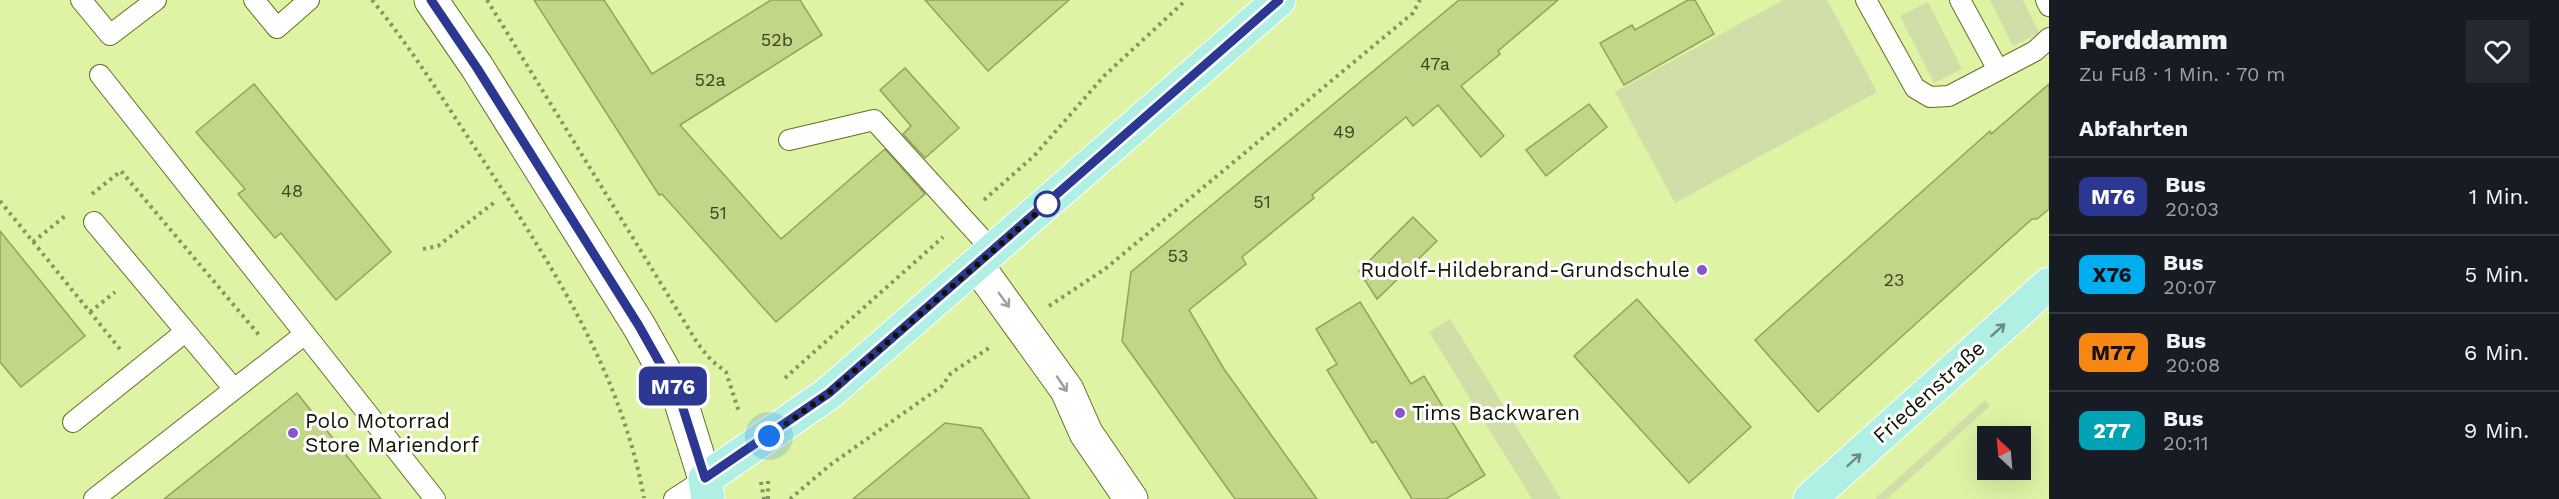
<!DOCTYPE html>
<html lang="de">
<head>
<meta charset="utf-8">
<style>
	:root { --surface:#171b24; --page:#242831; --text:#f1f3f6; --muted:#9ea1a6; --line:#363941 }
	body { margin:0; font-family:"Work Sans",sans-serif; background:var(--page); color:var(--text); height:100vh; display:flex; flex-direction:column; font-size:22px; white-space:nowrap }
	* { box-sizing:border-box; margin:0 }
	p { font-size:20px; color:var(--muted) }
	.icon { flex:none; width:33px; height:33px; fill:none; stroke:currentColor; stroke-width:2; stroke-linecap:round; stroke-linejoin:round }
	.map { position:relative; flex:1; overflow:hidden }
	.details { display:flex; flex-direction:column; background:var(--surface); width:510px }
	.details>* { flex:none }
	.badge { padding:0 12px; border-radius:9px; font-size:21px; line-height:39px }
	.needle { width:39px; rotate:334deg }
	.fabs { position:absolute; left:1977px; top:426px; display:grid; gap:12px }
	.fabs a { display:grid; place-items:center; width:54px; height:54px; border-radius:0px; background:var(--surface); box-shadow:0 6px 24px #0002; font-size:30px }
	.you { position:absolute; width:30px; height:30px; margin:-15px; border:4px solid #fff; border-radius:50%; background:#1a73e8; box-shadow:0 0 0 9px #1a73e833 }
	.map>.badge { position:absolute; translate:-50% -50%; box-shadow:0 0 0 3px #fff }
	h2 { padding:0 30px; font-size:22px; line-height:54px }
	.round { display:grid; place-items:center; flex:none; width:63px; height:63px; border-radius:0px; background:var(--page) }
	.overview { display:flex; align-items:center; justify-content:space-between; height:102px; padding:0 30px }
	h1 { font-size:28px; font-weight:800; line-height:45px }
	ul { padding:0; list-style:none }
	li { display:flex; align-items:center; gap:18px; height:78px; padding:0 30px; border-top:2px solid var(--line) }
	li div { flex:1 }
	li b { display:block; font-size:22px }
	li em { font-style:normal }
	li .badge { min-width:66px; font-weight:700; text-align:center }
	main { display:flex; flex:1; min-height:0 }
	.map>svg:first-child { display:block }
	.green { fill:#d0dfa7 }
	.building { fill:#c2d688; stroke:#92a458; stroke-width:1.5 }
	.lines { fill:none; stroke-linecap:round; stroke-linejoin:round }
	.lane-casing { stroke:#617124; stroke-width:22 }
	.street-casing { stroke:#617124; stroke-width:35 }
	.secondary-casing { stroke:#617124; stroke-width:35 }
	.primary-casing { stroke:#fff; stroke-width:35 }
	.path { stroke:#86945e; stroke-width:4; stroke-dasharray:3 4.5; stroke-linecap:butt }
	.lane { stroke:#fff; stroke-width:20 }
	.street { stroke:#fff; stroke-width:33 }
	.secondary { stroke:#fff; stroke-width:33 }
	.primary { stroke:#b0efe3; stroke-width:33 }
	.oneway { stroke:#9fa199 }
	.oneway2 { stroke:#688d7d }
	.line-casing { stroke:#fff; stroke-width:14 }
	.line { stroke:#2c3792; stroke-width:9 }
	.walk { stroke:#101500; stroke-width:6; stroke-dasharray:0 10.8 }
	.stop-dot { fill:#fff; stroke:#2c3792; stroke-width:3 }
	.poi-dot { fill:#8855cd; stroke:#fff; stroke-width:2 }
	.labels { text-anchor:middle; stroke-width:6; stroke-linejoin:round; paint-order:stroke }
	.number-label { font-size:18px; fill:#3c4522 }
	.poi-label { font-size:21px; fill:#101500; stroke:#fff; text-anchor:start }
	.street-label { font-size:21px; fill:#101500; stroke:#fff }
</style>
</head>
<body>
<main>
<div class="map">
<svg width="2049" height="499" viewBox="0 0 2049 499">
	<rect width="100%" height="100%" fill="#def3a4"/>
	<!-- green -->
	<g class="green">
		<path d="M1783,0H1827L1877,92L1675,203L1615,92Z"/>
		<path d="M1990,0H2023L2039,33L2013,46Z"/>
		<path d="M1928,2L1962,69L1934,83L1900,16Z"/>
		<path d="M1450,319L1561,499H1532L1429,332Z"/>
		<path d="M1985,400L1990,406L1887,499H1875Z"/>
	</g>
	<!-- building -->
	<g class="building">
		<path d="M534,0H604L652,74L771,0H800L822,35L680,125L781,239L885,149L925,194L776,322L662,194L659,195Z"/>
		<path d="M925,0H1069L988,71Z"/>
		<path d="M1459,0H1558L1498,51L1500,54L1461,86L1504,136L1481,157L1438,105L1413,126L1406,117L1312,195L1314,198L1242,257L1246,264L1189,310L1224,369L1317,499H1235L1122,341L1131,272Z"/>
		<path d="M1688,0H1695L1714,34L1624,85L1600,43L1632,25L1635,30Z"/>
		<path d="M905,68L959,128L925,158L903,134L911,126L880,90Z"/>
		<path d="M254,84L391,252L336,300L281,233L275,238L249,207L238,194L245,189L196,132Z"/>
		<path d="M2049,84V209L2037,219H2032L1818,412L1755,340L1990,131L1991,134Z"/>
		<path d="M1589,104L1607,127L1546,176L1526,150Z"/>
		<path d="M1413,217L1437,241L1377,299L1359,271Z"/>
		<path d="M0,231L85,336L21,387L0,362Z"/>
		<path d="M1637,299L1751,427L1689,483L1574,356Z"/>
		<path d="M1360,302L1411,384L1424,376L1485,475L1446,499H1412L1376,441L1372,443L1327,370L1337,364L1316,329Z"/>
		<path d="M297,393L381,499H164Z"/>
		<path d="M945,423L981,428L1030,499H853Z"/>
	</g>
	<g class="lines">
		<defs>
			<g id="lane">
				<path d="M81,0L110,35L156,0"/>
				<path d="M254,0L277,28L309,0"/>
				<path d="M1866,0L1915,88L1930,97L1949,96L2035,51L2049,38"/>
				<path d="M1960,0L1998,70"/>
				<path d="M2046,0L2049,6"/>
				<path d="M100,75L305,334"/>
				<path d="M789,140L874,120L993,251"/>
				<path d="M94,222L234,389"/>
				<path d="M73,422L185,332"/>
				<path d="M94,499L305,334L435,499"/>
				<path d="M674,499L705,479"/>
			</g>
			<path id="street" d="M977,265L1067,390L1086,433L1131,499"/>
			<path id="secondary" d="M431,0L477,67L639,326L680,399L705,479"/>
			<g id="primary">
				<path d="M708,499L705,479L829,393L1279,0"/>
				<path d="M1810,499L2049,284"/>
			</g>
		</defs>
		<!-- lane casing -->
		<use href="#lane" class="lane-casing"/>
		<!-- street casing -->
		<use href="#street" class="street-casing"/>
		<!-- secondary casing -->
		<use href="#secondary" class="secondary-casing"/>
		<!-- primary casing -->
		<use href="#primary" class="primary-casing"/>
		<!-- path -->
		<g class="path">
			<path d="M372,0C413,50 447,106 483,160C552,266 621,372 644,498"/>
			<path d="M487,0L698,344L711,360L726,372L739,412"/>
			<path d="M92,194L121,171L259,335"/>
			<path d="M984,200L1034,156L1104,76L1186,0"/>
			<path d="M0,201L120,349"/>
			<path d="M33,242L65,216"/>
			<path d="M423,249L438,246L496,201"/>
			<path d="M1049,306L1105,269L1413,13L1420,0"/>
			<path d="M90,312L115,292"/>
			<path d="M785,378L943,237"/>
			<path d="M761,482L764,499"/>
			<path d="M768,499V479"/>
			<path d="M790,499L830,465L942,386L951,373L992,346"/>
		</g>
		<!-- lane -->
		<use href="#lane" class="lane"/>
		<!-- street -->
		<use href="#street" class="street"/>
		<!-- secondary -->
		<use href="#secondary" class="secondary"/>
		<!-- primary -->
		<use href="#primary" class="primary"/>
	</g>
	<!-- one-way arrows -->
	<defs><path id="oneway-shaft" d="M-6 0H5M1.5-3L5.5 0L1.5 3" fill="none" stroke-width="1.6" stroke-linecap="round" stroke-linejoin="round" transform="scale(1.5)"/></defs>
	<g class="oneway">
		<use href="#oneway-shaft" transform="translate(1004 300) rotate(54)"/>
		<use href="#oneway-shaft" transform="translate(1062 384) rotate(56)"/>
	</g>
	<g class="oneway2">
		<use href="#oneway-shaft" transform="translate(1998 330) rotate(-42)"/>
		<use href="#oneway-shaft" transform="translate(1854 460) rotate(-42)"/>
	</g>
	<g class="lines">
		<defs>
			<path id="line" d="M431,0L477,68L639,326L680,399L705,478L829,393L1279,0"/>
		</defs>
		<!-- line casing -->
		<use href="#line" class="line-casing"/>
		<!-- line -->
		<use href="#line" class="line"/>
		<!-- walk -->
		<path class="walk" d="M769,436L829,393L1047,204"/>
	</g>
	<!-- markers -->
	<circle class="stop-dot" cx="1047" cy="204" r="12"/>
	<g class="poi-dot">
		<circle cx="1702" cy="270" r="6"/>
		<circle cx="1400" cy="413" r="6"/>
		<circle cx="293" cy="433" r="6"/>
	</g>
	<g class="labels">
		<!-- number labels -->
		<g class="number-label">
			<text x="777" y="46">52b</text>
			<text x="1435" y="70">47a</text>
			<text x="710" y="86">52a</text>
			<text x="1344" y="138">49</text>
			<text x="292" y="197">48</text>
			<text x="1262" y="208">51</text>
			<text x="718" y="219">51</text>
			<text x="1178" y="262">53</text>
			<text x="1894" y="286">23</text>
		</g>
		<!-- poi labels -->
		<g class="poi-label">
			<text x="1690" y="277" text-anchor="end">Rudolf-Hildebrand-Grundschule</text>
			<text x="1412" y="420">Tims Backwaren</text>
			<text x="305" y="428">Polo Motorrad<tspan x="305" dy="24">Store Mariendorf</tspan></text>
		</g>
		<!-- street labels -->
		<g class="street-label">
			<text transform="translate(1929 392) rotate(-42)" y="7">Friedenstraße</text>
		</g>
	</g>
</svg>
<div class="fabs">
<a><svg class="needle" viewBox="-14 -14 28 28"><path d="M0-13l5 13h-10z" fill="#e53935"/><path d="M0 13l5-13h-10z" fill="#9ea1a6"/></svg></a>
</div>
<div class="you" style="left:769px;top:436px"></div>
<b class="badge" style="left:673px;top:386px;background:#2c3792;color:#fff">M76</b>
</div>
<section class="details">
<div class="overview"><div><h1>Forddamm</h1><p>Zu Fuß · 1 Min. · 70 m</p></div><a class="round"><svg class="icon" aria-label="heart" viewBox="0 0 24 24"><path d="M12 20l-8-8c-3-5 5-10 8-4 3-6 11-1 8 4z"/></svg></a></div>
<h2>Abfahrten</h2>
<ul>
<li><span class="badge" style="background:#2c3792;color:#fff">M76</span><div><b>Bus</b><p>20:03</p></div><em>1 Min.</em></li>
<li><span class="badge" style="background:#00adef;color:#111">X76</span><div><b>Bus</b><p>20:07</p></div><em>5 Min.</em></li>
<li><span class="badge" style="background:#f68712;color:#111">M77</span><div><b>Bus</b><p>20:08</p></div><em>6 Min.</em></li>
<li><span class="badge" style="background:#00a3b4;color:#fff">277</span><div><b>Bus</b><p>20:11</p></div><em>9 Min.</em></li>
</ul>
</section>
</main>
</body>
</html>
